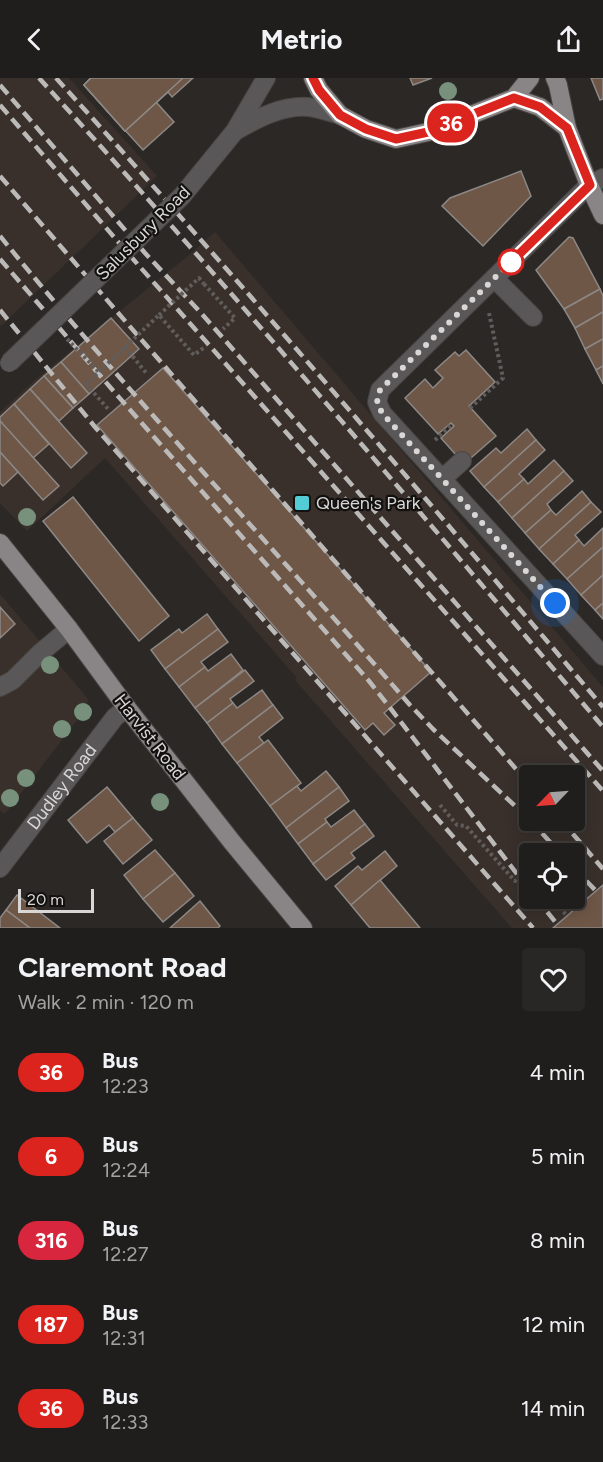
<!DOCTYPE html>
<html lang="en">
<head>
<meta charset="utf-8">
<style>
	:root { --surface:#201e1c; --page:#282725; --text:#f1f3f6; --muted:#a2a2a3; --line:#3d3c3b }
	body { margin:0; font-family:Figtree,sans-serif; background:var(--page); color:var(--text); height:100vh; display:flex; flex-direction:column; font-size:22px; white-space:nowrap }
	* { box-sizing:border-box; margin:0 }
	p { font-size:20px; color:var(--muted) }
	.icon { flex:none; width:33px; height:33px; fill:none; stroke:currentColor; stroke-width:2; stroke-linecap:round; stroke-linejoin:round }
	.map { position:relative; height:850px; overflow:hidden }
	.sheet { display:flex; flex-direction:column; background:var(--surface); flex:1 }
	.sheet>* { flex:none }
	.badge { padding:0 12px; border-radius:20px; font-size:21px; line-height:39px }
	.needle { width:39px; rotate:245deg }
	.tools { position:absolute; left:519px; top:687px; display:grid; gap:12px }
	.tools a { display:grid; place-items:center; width:66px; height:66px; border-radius:6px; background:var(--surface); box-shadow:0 3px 15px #0003,0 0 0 2px var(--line); font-size:30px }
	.scale { position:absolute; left:18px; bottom:15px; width:76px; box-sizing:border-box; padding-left:6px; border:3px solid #d9d7d6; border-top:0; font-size:16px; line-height:21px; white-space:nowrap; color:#d9d7d6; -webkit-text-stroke:4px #121110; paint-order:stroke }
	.you { position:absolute; width:30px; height:30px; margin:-15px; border:4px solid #fff; border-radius:50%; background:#1a73e8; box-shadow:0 0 0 9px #1a73e833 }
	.map>.badge { position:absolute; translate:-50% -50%; box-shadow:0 0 0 3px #fff }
	.round { display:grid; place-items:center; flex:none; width:63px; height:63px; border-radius:6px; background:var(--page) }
	.summary { display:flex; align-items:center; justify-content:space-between; height:102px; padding:0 18px }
	h1 { font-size:28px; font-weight:700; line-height:45px }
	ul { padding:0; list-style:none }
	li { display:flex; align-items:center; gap:18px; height:84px; padding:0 18px }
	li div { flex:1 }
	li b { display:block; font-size:22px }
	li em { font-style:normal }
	li .badge { min-width:66px; font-weight:700; text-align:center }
	header { display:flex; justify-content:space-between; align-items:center; height:78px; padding:0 18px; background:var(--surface); font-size:27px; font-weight:700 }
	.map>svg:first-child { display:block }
	.built { fill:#39302b; fill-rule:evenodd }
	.building { fill:#6f5747; stroke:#8c8886; stroke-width:1.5 }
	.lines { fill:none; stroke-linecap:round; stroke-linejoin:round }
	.minor-casing { stroke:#474442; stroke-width:20 }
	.major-casing { stroke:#474442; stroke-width:20 }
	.path { stroke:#605d5c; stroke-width:4; stroke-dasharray:3 3; stroke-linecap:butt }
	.minor { stroke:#595758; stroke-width:18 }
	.major { stroke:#898586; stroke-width:18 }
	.rail { stroke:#bcbab9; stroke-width:4.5; stroke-dasharray:12 6; stroke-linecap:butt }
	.minor-bridge-casing { stroke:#474442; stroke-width:20; stroke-linecap:butt }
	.path-bridge { stroke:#605d5c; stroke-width:4; stroke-dasharray:3 3; stroke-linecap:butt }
	.minor-bridge { stroke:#595758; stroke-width:18 }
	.tree { fill:#77917d }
	.line-casing { stroke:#fff; stroke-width:14 }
	.line { stroke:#dc241f; stroke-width:9 }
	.walk { stroke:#d9d7d6; stroke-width:6; stroke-dasharray:0 10.8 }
	.stop-dot { fill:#fff; stroke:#dc241f; stroke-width:3 }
	.poi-dot { fill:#52ccd5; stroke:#121110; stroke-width:2 }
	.labels { text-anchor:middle; stroke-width:4.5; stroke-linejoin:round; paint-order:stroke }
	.street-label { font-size:18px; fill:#d9d7d6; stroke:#121110 }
	.poi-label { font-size:18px; fill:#d9d7d6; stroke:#121110; text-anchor:start }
</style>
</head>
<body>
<header><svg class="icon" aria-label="back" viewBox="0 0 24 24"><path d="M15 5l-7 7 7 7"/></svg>Metrio<svg class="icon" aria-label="share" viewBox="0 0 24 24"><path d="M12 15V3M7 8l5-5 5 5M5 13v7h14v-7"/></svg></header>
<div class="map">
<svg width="603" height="850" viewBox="0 0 603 850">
	<rect width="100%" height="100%" fill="#2b2826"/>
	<!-- built -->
	<g class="built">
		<path d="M0,0H69L157,98L1,248L0,246Z"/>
		<path d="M215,154L603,609V850H512L295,602L297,600L105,380L27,453L0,425V334L36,301L189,177ZM530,698H574V742H530ZM530,776H574V820H530Z"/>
		<path d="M0,516L88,621L87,627L85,632L5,736L0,733Z"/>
	</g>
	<!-- building -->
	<g class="building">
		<path d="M91,0H183L125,53L84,7Z"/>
		<path d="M91,0H183L156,24L174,44L143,72L84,7Z"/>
		<path d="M91,0H193L172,19L168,14L125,53L84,7Z"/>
		<path d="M91,0H134L156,24L125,53L84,7Z"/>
		<path d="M91,0H183L125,53L84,7Z"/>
		<path d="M410,0H432L413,7Z"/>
		<path d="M591,0H603V21L600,22Z"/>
		<path d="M521,93L531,118L483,168L442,128L450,120Z"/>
		<path d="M569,159L573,160L600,211L564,231L536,192Z"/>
		<path d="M600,211L603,218V234L575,250L564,231Z"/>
		<path d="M603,234V261L585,271L575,250Z"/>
		<path d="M111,240L139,271L89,316L61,284Z"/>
		<path d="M603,261V288L596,292L585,271Z"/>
		<path d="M466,272L495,304L469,328L496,358L464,386L441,360L454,348L451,345L438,356L405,320L425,301L433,310L443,300L435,292L455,274L459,278Z"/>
		<path d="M61,284L89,316L73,330L44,298Z"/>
		<path d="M603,288V306L596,292Z"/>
		<path d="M163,290L431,594L384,635L395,647L384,657L373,645L365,652L97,347Z"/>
		<path d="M44,298L73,330L59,343L30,311Z"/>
		<path d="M30,311L87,375L71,390L14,326Z"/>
		<path d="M14,326L49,366L33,380L0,343V339Z"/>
		<path d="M0,343L59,408L43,422L0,374Z"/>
		<path d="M527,351L536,362L484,409L470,393L496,370L501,375Z"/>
		<path d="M536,362L545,372L519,396L524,401L498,424L484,409Z"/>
		<path d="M0,374L18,394L3,408L0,405Z"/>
		<path d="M554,382L564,393L512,440L498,424L524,401L528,406Z"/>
		<path d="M564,393L573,403L547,426L551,432L525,455L512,440Z"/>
		<path d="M582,413L591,424L539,471L525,455L551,432L556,437Z"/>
		<path d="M73,419L169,538L139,563L43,443Z"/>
		<path d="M591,424L601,434L575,457L579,462L553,486L539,471Z"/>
		<path d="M603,450V469L567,501L553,486L579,462L584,468Z"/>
		<path d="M603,469V497L581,517L567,501Z"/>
		<path d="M603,497V525L595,532L581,517Z"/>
		<path d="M603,525V541L595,532Z"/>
		<path d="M0,529L15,546L0,560Z"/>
		<path d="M207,536L218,551L165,591L151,572L179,551L182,555Z"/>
		<path d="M218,551L228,564L201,584L205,589L179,609L165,591Z"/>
		<path d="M231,576L243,592L195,630L179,609L205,589L208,593Z"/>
		<path d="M245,592L254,603L230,621L233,625L207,645L195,630Z"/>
		<path d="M262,612L273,627L222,666L207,645L233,625L237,630Z"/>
		<path d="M273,627L283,640L259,659L264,665L237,685L222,666Z"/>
		<path d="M268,662L301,705L270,728L237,685Z"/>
		<path d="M326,693L339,709L286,750L270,728L297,708L301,713Z"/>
		<path d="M107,709L133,740L115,754L109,747L87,765L68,742Z"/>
		<path d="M339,709L349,723L325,741L327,744L298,766L286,750Z"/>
		<path d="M354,732L365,746L313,786L298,766L327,744L331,749Z"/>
		<path d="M133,740L152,762L123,786L104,763Z"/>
		<path d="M365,746L374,758L351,775L355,780L326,802L313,786Z"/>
		<path d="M155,772L175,795L143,821L124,797Z"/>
		<path d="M385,773L397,788L351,827L335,808L358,788L362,792Z"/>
		<path d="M175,795L194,818L163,844L143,821Z"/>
		<path d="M380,802L420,850H370L351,827Z"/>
		<path d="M603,807V850H553L583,824Z"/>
		<path d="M17,817L60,850H30L6,832Z"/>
		<path d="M200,823L220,848L218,850H170Z"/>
		<path d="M6,832L30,850H0V840Z"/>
	</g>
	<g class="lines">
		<defs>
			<g id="minor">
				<path d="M237,52C258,40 283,27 308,29C318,30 329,34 340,37"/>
				<path d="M603,100L589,107L380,312L377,324L382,335L603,578"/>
				<path d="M182,118L235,53L266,0"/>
				<path d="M494,200L533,239"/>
				<path d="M442,401L462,383"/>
				<path d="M0,609L13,602L39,576L69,551"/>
				<path id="s1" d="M0,790L115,639L127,630"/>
			</g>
			<g id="major">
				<path d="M313,0L319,12L340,37L366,51L396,61L428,54L514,20L530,0"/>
				<path d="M555,0L558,7L567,50L589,107L603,137"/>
				<path d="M514,20L540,29L567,50"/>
				<path d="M0,465L69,551L127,630L232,764L303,850"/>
			</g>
		</defs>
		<!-- minor casing -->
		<use href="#minor" class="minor-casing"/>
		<!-- major casing -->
		<use href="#major" class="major-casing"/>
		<!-- path -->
		<g class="path">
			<path d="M204,206L235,240L223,251"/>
			<path d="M164,243L194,277L206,268"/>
			<path d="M125,269L147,296"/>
			<path d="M86,306L109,332"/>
			<path d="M470,330L503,300L489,235"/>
			<path d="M435,362L452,346"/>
			<path d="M440,727L457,747L466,748L515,803L528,792L530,794"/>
			<path d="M552,820L567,838"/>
		</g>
		<!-- minor -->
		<use href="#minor" class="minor"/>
		<!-- major -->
		<use href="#major" class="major"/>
		<!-- rail -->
		<g class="rail">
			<path d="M39,0C232,212 417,431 603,649"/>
			<path d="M56,0C243,206 423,417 603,629"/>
			<path d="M0,7L145,175L201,235L603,693"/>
			<path d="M0,27L133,181L603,713"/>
			<path d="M0,98L126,244L530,707"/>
			<path d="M0,158C131,319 274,470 410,627L433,651L530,742"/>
			<path d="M0,181L110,309L369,603L391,631L530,813"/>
			<path d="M0,232L95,349L533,850"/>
			<path d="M530,742L561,776"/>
			<path d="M561,742L603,791"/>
			<path d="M574,790L596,813"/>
			<path d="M536,820L557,846"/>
		</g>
		<defs>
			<path id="minor-bridge" d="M9,285L182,118"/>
		</defs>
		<!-- minor-bridge casing -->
		<use href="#minor-bridge" class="minor-bridge-casing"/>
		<!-- path-bridge -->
		<g class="path-bridge">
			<path d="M159,237L199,200L204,206"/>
			<path d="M67,261L99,294"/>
			<path d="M86,306L159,237L164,243"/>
		</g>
		<!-- minor-bridge -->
		<use href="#minor-bridge" class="minor-bridge"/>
	</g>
	<!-- trees -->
	<g class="tree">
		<circle cx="448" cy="13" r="9"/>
		<circle cx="27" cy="439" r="9"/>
		<circle cx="50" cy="587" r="9"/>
		<circle cx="83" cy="634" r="9"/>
		<circle cx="62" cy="651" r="9"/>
		<circle cx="26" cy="700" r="9"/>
		<circle cx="10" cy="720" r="9"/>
		<circle cx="160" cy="724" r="9"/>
	</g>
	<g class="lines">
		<defs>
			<path id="line" d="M313,0L319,12L340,37L366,51L396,61L428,54L514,20L540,29L567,50L590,107L508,187"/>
		</defs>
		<!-- line casing -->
		<use href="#line" class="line-casing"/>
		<!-- line -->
		<use href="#line" class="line"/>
		<!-- walk -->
		<path class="walk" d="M511,184L380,312L377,324L382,335L555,525"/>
	</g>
	<!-- markers -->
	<circle class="stop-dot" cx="511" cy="184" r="12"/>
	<rect class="poi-dot" x="294" y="417" width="16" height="16" rx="3"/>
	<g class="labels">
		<!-- street labels -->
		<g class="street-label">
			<text transform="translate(143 155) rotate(-45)" y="6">Salusbury Road</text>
			<text transform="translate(150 659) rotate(52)" y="6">Harvist Road</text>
			<text dy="6" stroke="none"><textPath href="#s1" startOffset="102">Dudley Road</textPath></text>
		</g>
		<!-- poi labels -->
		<g class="poi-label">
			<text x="316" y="431">Queen's Park</text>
		</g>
	</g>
</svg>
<div class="tools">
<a><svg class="needle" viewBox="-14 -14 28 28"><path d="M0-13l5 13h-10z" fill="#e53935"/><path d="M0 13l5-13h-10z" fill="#a2a2a3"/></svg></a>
<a><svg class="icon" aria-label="locate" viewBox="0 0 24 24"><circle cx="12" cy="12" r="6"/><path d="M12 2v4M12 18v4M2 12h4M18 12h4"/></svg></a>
</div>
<div class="scale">20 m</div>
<div class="you" style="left:555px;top:525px"></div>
<b class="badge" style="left:451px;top:45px;background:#dc241f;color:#fff">36</b>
</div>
<section class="sheet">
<div class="summary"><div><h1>Claremont Road</h1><p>Walk · 2 min · 120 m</p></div><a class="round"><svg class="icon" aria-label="heart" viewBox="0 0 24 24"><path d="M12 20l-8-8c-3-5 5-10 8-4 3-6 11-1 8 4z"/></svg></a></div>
<ul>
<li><span class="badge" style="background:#dc241f;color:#fff">36</span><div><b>Bus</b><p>12:23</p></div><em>4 min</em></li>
<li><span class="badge" style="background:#dc241f;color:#fff">6</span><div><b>Bus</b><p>12:24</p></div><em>5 min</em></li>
<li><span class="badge" style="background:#d7263d;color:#fff">316</span><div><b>Bus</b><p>12:27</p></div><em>8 min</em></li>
<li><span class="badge" style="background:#dc241f;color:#fff">187</span><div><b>Bus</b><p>12:31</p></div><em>12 min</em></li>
<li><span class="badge" style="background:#dc241f;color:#fff">36</span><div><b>Bus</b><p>12:33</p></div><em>14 min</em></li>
</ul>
</section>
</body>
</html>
